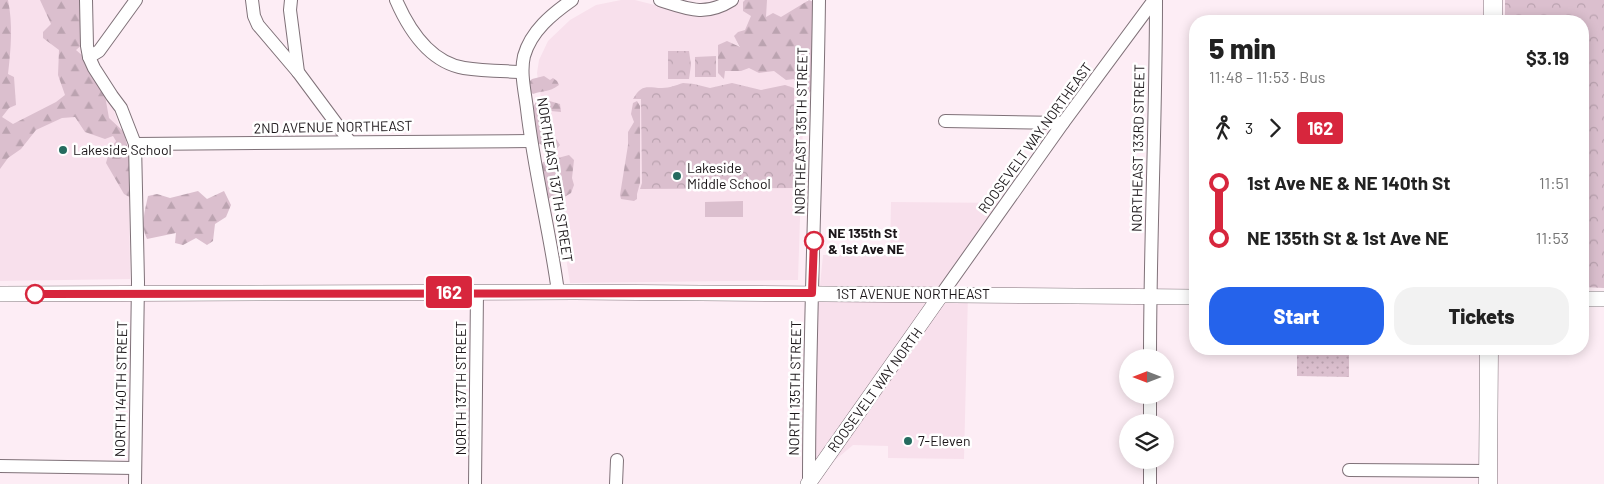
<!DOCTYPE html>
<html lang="en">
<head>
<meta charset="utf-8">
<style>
	:root { --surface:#fff; --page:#f2f2f2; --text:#222; --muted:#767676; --accent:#2563eb }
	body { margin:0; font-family:Barlow,sans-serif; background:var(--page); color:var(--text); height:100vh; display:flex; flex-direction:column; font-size:19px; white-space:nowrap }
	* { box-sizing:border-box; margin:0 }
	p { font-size:16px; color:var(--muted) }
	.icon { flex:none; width:28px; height:28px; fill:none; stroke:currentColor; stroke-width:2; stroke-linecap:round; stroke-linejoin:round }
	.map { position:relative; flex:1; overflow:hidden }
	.drawer { position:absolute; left:1189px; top:15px; width:400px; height:340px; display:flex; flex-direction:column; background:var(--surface); border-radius:20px; box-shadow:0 2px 12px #0003 }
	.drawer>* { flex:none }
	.badge { padding:0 10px; border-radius:4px; font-size:18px; line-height:32px }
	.needle { width:32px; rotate:270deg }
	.fabs { position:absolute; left:1119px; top:349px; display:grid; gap:10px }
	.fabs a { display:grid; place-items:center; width:55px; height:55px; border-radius:50%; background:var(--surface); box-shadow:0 2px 12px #0003; font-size:25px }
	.map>.badge { position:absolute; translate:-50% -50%; box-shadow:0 0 0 2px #fff }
	.legs { display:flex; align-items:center; gap:8px; height:55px; padding:0 20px; font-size:16px }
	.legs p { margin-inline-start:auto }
	.head { display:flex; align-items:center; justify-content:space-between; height:85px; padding:0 20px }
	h1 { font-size:28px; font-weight:800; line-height:38px }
	.button { display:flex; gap:10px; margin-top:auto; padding:10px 20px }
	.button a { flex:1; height:58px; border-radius:20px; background:var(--accent); color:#fff; font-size:20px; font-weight:800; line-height:58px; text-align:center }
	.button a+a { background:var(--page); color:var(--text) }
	ul { padding:0 20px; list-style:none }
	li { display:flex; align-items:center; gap:18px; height:55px; font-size:19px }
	li i { display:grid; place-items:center; width:8px; height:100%; margin:0 6px; background:currentColor }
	li i::after { content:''; width:12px; height:12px; margin:-6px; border:4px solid; border-radius:50%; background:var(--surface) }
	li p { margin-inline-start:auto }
	li:first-child i { background:linear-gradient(#0000 50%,currentColor 0) }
	li:last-child i { background:linear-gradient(currentColor 50%,#0000 0) }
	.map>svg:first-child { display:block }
	.built { fill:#f8e0ec }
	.grass { fill:#dbbfce }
	.forest { fill:url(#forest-firs) }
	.park { fill:url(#park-crowns) }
	.garden { fill:url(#garden-dots) }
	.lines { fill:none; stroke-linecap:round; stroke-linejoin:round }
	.minor-casing { stroke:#7f7178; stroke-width:14 }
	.tertiary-casing { stroke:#7f7178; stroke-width:16 }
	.secondary-casing { stroke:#7f7178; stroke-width:19 }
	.minor { stroke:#fff; stroke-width:12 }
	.tertiary { stroke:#fff; stroke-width:15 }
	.secondary { stroke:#fff; stroke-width:18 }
	.line-1-casing { stroke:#fff; stroke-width:11 }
	.line-1 { stroke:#d7263d; stroke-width:8 }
	.poi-dot { fill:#256b5f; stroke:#fff; stroke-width:2 }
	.stop-1-dot { fill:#fff; stroke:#d7263d; stroke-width:2.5 }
	.labels { text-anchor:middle; stroke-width:5; stroke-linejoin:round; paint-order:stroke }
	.street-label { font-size:14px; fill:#1b1619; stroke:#fff }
	.poi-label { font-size:14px; fill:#1b1619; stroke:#fff; text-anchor:start }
	.stop-label { font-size:14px; font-weight:bold; fill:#1b1619; stroke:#fff; text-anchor:start }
</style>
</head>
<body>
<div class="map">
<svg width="1604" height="484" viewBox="0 0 1604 484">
	<defs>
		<pattern id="forest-firs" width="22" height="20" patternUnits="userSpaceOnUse" patternTransform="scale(1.25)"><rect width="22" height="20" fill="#dbbfce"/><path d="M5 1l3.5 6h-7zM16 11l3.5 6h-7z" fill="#bba3b0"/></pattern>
		<pattern id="park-crowns" width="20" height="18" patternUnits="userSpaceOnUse" patternTransform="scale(1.25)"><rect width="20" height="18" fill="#dbbfce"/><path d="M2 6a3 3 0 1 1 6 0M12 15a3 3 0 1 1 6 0" fill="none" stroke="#bba3b0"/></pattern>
		<pattern id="garden-dots" width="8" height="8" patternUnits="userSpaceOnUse" patternTransform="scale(1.25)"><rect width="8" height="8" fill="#dbbfce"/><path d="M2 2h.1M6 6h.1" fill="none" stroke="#bba3b0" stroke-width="1.8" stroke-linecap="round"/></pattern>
	</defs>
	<rect width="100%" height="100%" fill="#fdedf5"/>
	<!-- built -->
	<g class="built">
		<path d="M0,0H79V14L124,139L129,184L130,279L0,281Z"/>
		<path d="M621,0H635L690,14L721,11L739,0H807L798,280L570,283L537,73L539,60L548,41L570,20L596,5Z"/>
		<path d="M891,202L1007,203L942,294H968L964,459L888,458V446L853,445L809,482L815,447L818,306L823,255H890Z"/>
	</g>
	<!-- grass -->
	<path class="grass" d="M743,201V217H705V202Z"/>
	<!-- forest -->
	<g class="forest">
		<path d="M0,0H8C13,24 11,49 8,74L14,77L16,105L9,108L2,117L13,124L56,102L65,95L58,75L59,50L43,38V32L51,24L40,0H84V43L76,50L84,57L104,90L109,118L124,132L130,158L131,198L124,194L106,163L110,149L116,141L113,136L105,139L85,132L75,117L62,118L36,130L21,149L8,158L0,169Z"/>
		<path d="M745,0H767L766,17L773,13L781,17L809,0L816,3L813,89L809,93H801L794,79L786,80L774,71L759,73L749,68L741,71H725L724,79L718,73V45L727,41L740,47L734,36L738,32L745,30L751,16L743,11V2Z"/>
		<path d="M544,76L550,80L553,78L557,81L559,85C548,93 544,90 533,94L528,89L529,82L532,79Z"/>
		<path d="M546,100L560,104L561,112L551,111L549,113L553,134L560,145L555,151L549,155L544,152L542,145L538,143L533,107L536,102L540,104Z"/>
		<path d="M637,101L640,106V183L637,194V199L634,201L621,199L620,195L628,145V132L634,122L631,114L633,103Z"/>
		<path d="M569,155L574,160L572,178L574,185L571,193L561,199L553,197L547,199L544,193C546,184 546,176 540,169L543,162Z"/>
		<path d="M198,191L207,199L224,191L231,205L226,217L215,224L213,241L207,245L196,238L183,245L175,243L176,233L147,239C140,225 145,211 148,196L157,194L170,198Z"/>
	</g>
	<!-- park -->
	<g class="park">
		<path d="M1505,0H1604V288L1583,287L1582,21H1505Z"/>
		<path d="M668,51H689L691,65L689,79H668Z"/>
		<path d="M716,56V77H695V57Z"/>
		<path d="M683,83L694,84L710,88L732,83L761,90L785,85L794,88V188L640,189L642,183L641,99H633C642,83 648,88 662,88C670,88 676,85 683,83Z"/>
	</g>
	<!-- garden -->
	<path class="garden" d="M1297,349H1349V377L1297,376Z"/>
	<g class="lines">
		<defs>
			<g id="minor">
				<path d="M86,0L87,46L89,57L94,68L112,96L121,108L135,144L138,282L135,484"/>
				<path d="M252,0L254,16L258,25L298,72"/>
				<path d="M291,0L290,10L298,72L350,142"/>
				<path d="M396,0C409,30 429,62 464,68C483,71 503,71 522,72"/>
				<path d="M660,0C688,9 705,17 732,0"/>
				<path d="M89,57L99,51L136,0"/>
				<path d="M945,121L1063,123"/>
				<path d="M135,144L531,141"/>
				<path d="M558,292C550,231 534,171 527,109C525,92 520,73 524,56C531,31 552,14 572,0"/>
				<path d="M941,295L1063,123L1154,0"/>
				<path d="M1150,358C1150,238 1156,119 1156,0"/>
				<path d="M1150,395V422"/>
				<path d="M1150,460V484"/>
				<path d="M0,466L135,468"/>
				<path d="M1349,470L1488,471"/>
				<path d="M475,484L477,292"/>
				<path d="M616,484L617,460"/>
				<path d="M809,484C809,323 817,161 819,0"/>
			</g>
			<g id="tertiary">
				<path d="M0,294L575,292L1195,297"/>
				<path d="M1582,299H1604"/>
				<path d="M808,484L941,295"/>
			</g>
			<g id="secondary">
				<path d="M1493,21V0"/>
				<path d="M1488,484L1489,349"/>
			</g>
		</defs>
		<!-- minor casing -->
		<use href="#minor" class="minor-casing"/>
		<!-- tertiary casing -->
		<use href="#tertiary" class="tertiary-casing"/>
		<!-- secondary casing -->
		<use href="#secondary" class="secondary-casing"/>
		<!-- minor -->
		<use href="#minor" class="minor"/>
		<!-- tertiary -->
		<use href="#tertiary" class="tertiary"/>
		<!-- secondary -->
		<use href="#secondary" class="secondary"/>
	</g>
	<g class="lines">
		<defs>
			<path id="line-1" d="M35,294L812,293L814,241"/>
		</defs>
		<!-- line-1 casing -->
		<use href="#line-1" class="line-1-casing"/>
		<!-- line-1 -->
		<use href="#line-1" class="line-1"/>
	</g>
	<!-- markers -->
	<g class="poi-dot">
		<circle cx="63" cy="150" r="5"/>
		<circle cx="677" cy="176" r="5"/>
		<circle cx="908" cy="441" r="5"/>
	</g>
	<g class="stop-1-dot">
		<circle cx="814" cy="241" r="9"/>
		<circle cx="35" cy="294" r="9"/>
	</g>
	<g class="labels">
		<!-- street labels -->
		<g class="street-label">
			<text transform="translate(333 127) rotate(-1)" y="5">2ND AVENUE NORTHEAST</text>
			<text transform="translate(801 131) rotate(-89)" y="5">NORTHEAST 135TH STREET</text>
			<text transform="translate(1035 138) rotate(-54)" y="5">ROOSEVELT WAY NORTHEAST</text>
			<text transform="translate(1138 148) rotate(-89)" y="5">NORTHEAST 133RD STREET</text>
			<text transform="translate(555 180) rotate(81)" y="5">NORTHEAST 137TH STREET</text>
			<text x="913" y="299">1ST AVENUE NORTHEAST</text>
			<text transform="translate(461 388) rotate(-90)" y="5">NORTH 137TH STREET</text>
			<text transform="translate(795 388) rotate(-89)" y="5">NORTH 135TH STREET</text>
			<text transform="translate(121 389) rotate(-89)" y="5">NORTH 140TH STREET</text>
			<text transform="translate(875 390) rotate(-54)" y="5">ROOSEVELT WAY NORTH</text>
		</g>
		<!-- poi labels -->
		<g class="poi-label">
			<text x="73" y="155">Lakeside School</text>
			<text x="687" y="173">Lakeside<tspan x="687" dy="16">Middle School</tspan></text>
			<text x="918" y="446">7-Eleven</text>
		</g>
		<!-- stop labels -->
		<g class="stop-label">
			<text x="828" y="238">NE 135th St<tspan x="828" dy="16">&amp; 1st Ave NE</tspan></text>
		</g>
	</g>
</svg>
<div class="fabs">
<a><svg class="needle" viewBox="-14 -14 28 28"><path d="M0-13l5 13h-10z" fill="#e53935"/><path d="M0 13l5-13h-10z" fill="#767676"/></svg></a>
<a><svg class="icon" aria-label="layers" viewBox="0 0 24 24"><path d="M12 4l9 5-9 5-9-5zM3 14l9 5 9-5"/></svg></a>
</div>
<b class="badge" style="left:449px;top:292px;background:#d7263d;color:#fff">162</b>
<section class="drawer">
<div class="head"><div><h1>5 min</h1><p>11:48 – 11:53 · Bus</p></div><b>$3.19</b></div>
<div class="legs"><svg class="icon" aria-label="walk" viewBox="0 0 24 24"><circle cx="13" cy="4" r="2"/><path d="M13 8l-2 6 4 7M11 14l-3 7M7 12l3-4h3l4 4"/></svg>3<svg class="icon" aria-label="forward" viewBox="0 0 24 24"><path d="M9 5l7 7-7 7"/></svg><b class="badge" style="background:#d7263d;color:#fff">162</b></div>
<ul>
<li><i style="color:#d7263d"></i><b>1st Ave NE &amp; NE 140th St</b><p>11:51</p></li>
<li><i style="color:#d7263d"></i><b>NE 135th St &amp; 1st Ave NE</b><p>11:53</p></li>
</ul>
<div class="button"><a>Start</a><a>Tickets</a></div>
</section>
</div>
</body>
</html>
